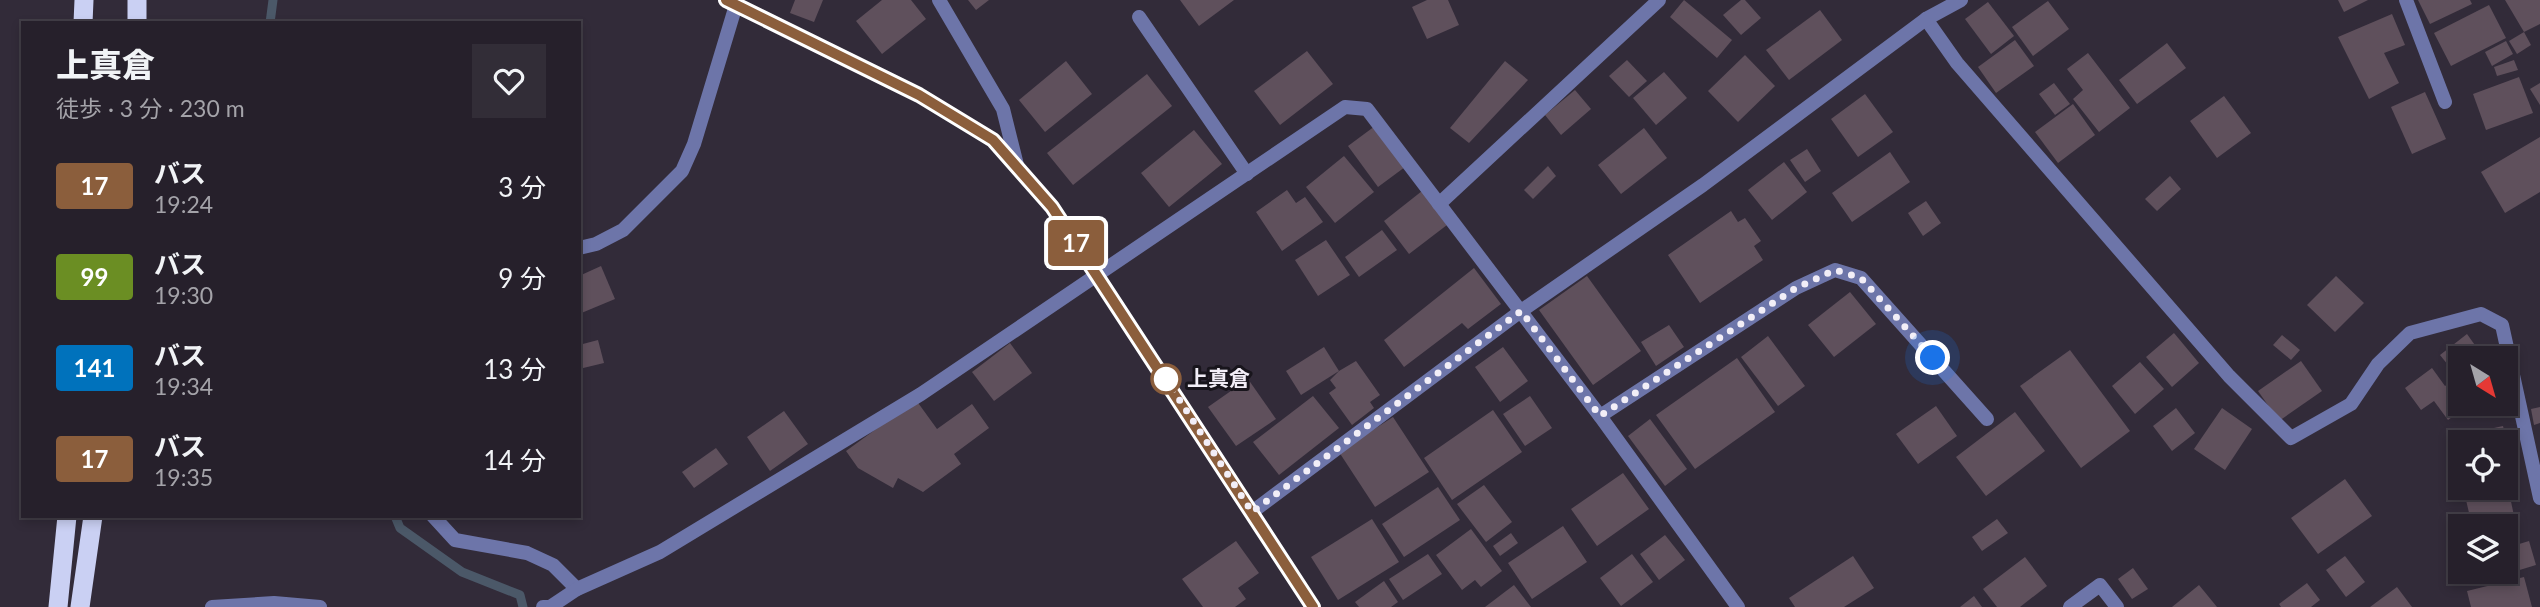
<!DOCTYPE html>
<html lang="ja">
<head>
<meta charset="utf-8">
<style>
	:root { --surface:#26202b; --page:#322d37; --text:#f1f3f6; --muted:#a4a3a9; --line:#423e47 }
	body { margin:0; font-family:Lato,"Noto Sans JP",sans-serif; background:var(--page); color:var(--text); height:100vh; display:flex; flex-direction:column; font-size:26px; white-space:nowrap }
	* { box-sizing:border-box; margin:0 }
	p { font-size:23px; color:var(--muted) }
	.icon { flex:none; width:38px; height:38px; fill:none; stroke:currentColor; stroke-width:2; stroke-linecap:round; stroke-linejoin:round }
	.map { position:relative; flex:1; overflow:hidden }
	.drawer { position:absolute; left:21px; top:21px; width:560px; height:497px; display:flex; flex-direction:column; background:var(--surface); border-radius:0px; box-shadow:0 4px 10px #0003,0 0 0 2px var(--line) }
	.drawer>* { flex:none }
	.badge { padding:0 14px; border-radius:5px; font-size:24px; line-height:46px }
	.needle { width:46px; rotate:143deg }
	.fabs { position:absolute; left:2448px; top:346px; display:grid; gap:14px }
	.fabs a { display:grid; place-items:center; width:70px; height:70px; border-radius:0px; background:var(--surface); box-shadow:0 4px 10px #0003,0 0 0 2px var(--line); font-size:35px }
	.you { position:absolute; width:35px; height:35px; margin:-18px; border:5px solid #fff; border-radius:50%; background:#1a73e8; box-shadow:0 0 0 10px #1a73e833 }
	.map>.badge { position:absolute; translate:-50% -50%; box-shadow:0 0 0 4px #fff }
	.round { display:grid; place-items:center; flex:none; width:74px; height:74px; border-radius:0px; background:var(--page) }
	.headline { display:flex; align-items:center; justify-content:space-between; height:119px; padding:0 35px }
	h1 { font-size:33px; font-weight:800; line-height:52px }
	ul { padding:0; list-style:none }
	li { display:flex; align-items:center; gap:21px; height:91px; padding:0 35px }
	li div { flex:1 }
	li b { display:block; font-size:26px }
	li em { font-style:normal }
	li .badge { min-width:77px; font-weight:700; text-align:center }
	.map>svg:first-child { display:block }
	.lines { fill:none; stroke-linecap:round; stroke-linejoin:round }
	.stream { stroke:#4b5868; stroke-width:9 }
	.building { fill:#5f505c }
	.service { stroke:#6d75a9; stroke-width:14 }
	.minor { stroke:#6d75a9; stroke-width:14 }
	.tertiary { stroke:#6d75a9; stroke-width:14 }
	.trunk { stroke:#cad0f3; stroke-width:19 }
	.line-casing { stroke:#fff; stroke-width:16 }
	.line { stroke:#8b5e3c; stroke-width:10 }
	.walk { stroke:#f2eef7; stroke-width:7; stroke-dasharray:0 12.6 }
	.stop-dot { fill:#fff; stroke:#8b5e3c; stroke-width:3.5 }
	.labels { text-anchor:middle; stroke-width:6; stroke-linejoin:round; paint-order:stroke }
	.stop-label { font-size:21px; font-weight:bold; fill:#f2eef7; stroke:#18151c; text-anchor:start }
</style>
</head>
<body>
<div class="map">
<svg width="2540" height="607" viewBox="0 0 2540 607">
	<rect width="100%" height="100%" fill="#322b39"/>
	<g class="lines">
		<!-- stream -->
		<g class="stream">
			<path d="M270,23L273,0"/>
			<path d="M395,516L400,528L462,572L520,595L523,607"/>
		</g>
	</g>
	<!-- building -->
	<g class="building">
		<path d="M795,0H823L814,22L790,13Z"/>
		<path d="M882,0H911L926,19L882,54L856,21Z"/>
		<path d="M968,0H989L976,10Z"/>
		<path d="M1180,0H1234L1199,26Z"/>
		<path d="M1427,0H1448L1459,25L1427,39L1412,7Z"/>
		<path d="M1684,0L1732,40L1717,58L1670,17Z"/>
		<path d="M1741,0H1745L1761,18L1741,35L1723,15Z"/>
		<path d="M2338,0H2368L2344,12Z"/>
		<path d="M2418,0H2470L2472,4L2430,24Z"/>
		<path d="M2505,0H2540V24L2524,32Z"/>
		<path d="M2048,1L2069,29L2033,56L2012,27Z"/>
		<path d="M1988,2L2014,36L1991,54L1965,19Z"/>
		<path d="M2489,5L2506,38L2451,66L2434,33Z"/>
		<path d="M1820,10L1842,40L1789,80L1766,50Z"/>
		<path d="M2392,14L2405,45L2384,53L2399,83L2369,99L2338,37Z"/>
		<path d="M2524,32L2531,45L2517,54L2509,41Z"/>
		<path d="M2015,40L2034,66L1996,93L1978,67Z"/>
		<path d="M2506,41L2513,54L2492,66L2485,52Z"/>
		<path d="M2167,43L2186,68L2137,104L2119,80Z"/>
		<path d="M1307,51L1333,84L1280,125L1254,91Z"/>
		<path d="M2088,53L2130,108L2099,132L2073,99L2083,90L2067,69Z"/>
		<path d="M1745,55L1775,86L1738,122L1708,91Z"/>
		<path d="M1627,60L1647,81L1629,97L1609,76Z"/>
		<path d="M2514,60L2518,70L2497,76L2494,67Z"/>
		<path d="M1066,61L1092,94L1045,132L1019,100Z"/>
		<path d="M1505,61L1528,80L1469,143L1450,128Z"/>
		<path d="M1664,72L1687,98L1656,125L1633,98Z"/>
		<path d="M1147,74L1172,106L1073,185L1047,153Z"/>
		<path d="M2519,77L2533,113L2486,130L2473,94Z"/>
		<path d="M2054,83L2070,104L2055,115L2039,94Z"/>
		<path d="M2540,83V105L2530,89Z"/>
		<path d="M1575,90L1591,109L1561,135L1545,115Z"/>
		<path d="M2425,92L2446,139L2412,154L2391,107Z"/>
		<path d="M1865,94L1893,132L1858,157L1831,119Z"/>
		<path d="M2224,96L2251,133L2217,158L2190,121Z"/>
		<path d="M2073,104L2095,135L2058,163L2035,132Z"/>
		<path d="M1375,126L1405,167L1378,187L1348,146Z"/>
		<path d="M1644,128L1667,158L1621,194L1598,165Z"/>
		<path d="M1194,130L1222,164L1169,207L1141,173Z"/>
		<path d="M2540,137V192L2505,213L2481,172Z"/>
		<path d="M1807,149L1821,171L1805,182L1790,160Z"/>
		<path d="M1890,152L1910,182L1852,222L1832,193Z"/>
		<path d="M1344,156L1374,192L1335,223L1306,187Z"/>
		<path d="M1784,162L1807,192L1772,220L1748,190Z"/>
		<path d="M1548,166L1556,176L1533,199L1524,190Z"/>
		<path d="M2170,176L2181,189L2157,211L2145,199Z"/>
		<path d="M1287,190L1296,203L1305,197L1323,222L1282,251L1256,212Z"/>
		<path d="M1422,191L1447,225L1409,254L1384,221Z"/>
		<path d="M1926,201L1941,223L1923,236L1908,213Z"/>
		<path d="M1731,211L1738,222L1745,218L1761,241L1754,246L1763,260L1700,303L1668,255Z"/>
		<path d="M1382,230L1397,250L1359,277L1345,257Z"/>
		<path d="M1326,240L1350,275L1318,296L1295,260Z"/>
		<path d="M601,266L615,299L579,314V276Z"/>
		<path d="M1474,268L1501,304L1468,329L1462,323L1404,367L1384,340Z"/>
		<path d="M1587,276L1641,351L1593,385L1539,310Z"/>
		<path d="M2336,276L2364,303L2335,332L2307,305Z"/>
		<path d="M1850,292L1876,324L1834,357L1808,325Z"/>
		<path d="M1669,325L1684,347L1656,366L1641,342Z"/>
		<path d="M2174,333L2199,363L2172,387L2146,357Z"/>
		<path d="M2467,334L2482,355L2478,359H2460V372L2456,375L2440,355Z"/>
		<path d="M2282,335L2300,350L2291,360L2273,345Z"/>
		<path d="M1768,336L1805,386L1778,406L1741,357Z"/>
		<path d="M598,340L604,363L579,369V345Z"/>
		<path d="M1010,343L1032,373L994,401L972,372Z"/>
		<path d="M1324,347L1339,371L1301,395L1286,371Z"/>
		<path d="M1503,347L1528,381L1500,402L1475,367Z"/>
		<path d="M2070,350L2130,431L2081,468L2020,386Z"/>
		<path d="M1737,358L1775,412L1695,469L1656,415Z"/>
		<path d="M1356,361L1380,395L1370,402L1374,408L1352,425L1329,393L1336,388L1330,380L1339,371Z"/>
		<path d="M2301,361L2322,391L2279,421L2258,391Z"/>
		<path d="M2140,362L2164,389L2135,414L2112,386Z"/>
		<path d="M2432,368L2445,386L2458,377L2460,404H2470L2448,420L2434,401L2421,410L2405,388Z"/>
		<path d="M1248,379L1276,419L1236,446L1208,407Z"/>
		<path d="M1313,396L1339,428L1279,475L1253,442Z"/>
		<path d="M1530,396L1552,428L1525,446L1503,414Z"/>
		<path d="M916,400L937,429L972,404L989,428L954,454L961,464L923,492L898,478L893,488L858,468L846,451Z"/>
		<path d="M1936,406L1957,436L1918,464L1896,434Z"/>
		<path d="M2540,407V423L2534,425L2531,409Z"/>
		<path d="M2176,408L2195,433L2172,451L2153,426Z"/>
		<path d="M2222,408L2252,429L2225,470L2194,449Z"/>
		<path d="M1493,410L1522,452L1452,500L1424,458Z"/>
		<path d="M784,411L808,444L770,471L747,437Z"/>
		<path d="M2015,412L2045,451L1986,496L1956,457Z"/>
		<path d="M1393,417L1429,472L1375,507L1339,452Z"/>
		<path d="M1650,419L1687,469L1665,486L1628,436Z"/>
		<path d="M2503,426L2506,438L2464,443L2462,435Z"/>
		<path d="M716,448L728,464L694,488L682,472Z"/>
		<path d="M1623,473L1649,509L1597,546L1571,509Z"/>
		<path d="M2345,479L2372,516L2318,554L2291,518Z"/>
		<path d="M1484,485L1512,522L1486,542L1457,504Z"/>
		<path d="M1438,487L1460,520L1404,557L1382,524Z"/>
		<path d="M2509,492L2517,530L2506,533V527H2462L2461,518L2470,517L2466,500Z"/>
		<path d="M1372,519L1399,562L1338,600L1311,557Z"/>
		<path d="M1997,519L2008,533L1982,551L1972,537Z"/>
		<path d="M1563,526L1587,562L1532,599L1508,563Z"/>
		<path d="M1471,529L1502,571L1481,587L1475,580L1462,590L1436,555Z"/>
		<path d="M1511,533L1518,543L1500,556L1493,546Z"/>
		<path d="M1665,535L1685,560L1659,580L1640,554Z"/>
		<path d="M1236,541L1259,573L1238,588L1246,599L1235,607H1203L1182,579Z"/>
		<path d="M2529,541L2536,565L2513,572L2506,548Z"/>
		<path d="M1428,554L1442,574L1403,600L1389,579Z"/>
		<path d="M1632,554L1653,582L1621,606L1600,578Z"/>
		<path d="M1853,556L1874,588L1844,607H1795L1789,598Z"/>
		<path d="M2345,556L2365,582L2346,597L2326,570Z"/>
		<path d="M2025,557L2047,586L2020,607H1997L1983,589Z"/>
		<path d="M2133,568L2148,589L2132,599L2118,579Z"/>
		<path d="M2524,577L2532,607H2471L2467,591Z"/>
		<path d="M1384,581L1398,602L1391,607H1359L1355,602Z"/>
		<path d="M2307,583L2320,600L2311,607H2281L2279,604Z"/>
		<path d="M1514,585L1531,607H1485Z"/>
		<path d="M2199,585L2217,607H2172Z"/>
		<path d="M2397,587L2412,607H2370Z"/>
		<path d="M1974,596L1982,607H1960Z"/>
	</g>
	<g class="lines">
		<!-- service -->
		<g class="service">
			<path d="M579,248L596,244L623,230L682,171L694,144L736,5"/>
			<path d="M433,516L455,540L527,553L553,565L577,589"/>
		</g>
		<!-- minor -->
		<g class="minor">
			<path d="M939,0L1003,109L1017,165"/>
			<path d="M2406,0L2445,102"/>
			<path d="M1139,17L1247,174"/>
			<path d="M1926,19L1957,63L2229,376L2291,438L2351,404L2378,364L2410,333L2481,314L2502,325L2540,498"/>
			<path d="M1439,204L1659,0"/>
			<path d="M1600,416L1796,288L1835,270L1861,278L1987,419"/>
			<path d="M1252,512L1521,311L1703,185L1926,19L1961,0"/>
			<path d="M212,607L274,603L320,607"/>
			<path d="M543,607H550L577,589L660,552L921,394L1345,107L1367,109L1600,416L1738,607"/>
			<path d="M2070,607L2100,585L2117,607"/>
		</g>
		<!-- tertiary -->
		<path class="tertiary" d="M726,0L919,95L993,140L1052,207L1313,607"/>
		<!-- trunk -->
		<g class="trunk">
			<path d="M83,23L84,0"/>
			<path d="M137,23V0"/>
			<path d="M58,607L67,516"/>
			<path d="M80,607L93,516"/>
		</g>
	</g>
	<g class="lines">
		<defs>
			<path id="line" d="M726,0L919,95L993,140L1052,207L1313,607"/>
		</defs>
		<!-- line casing -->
		<use href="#line" class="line-casing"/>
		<!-- line -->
		<use href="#line" class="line"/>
		<!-- walk -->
		<path class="walk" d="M1166,379L1252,512L1521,311L1600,416L1796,288L1835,270L1861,278L1933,358"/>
	</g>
	<!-- markers -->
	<circle class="stop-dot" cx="1166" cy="379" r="14"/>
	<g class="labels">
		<!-- stop labels -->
		<g class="stop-label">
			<text x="1187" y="386">上真倉</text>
		</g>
	</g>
</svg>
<div class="fabs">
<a><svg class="needle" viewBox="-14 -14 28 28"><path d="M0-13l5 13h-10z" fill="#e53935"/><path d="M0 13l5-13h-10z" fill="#a4a3a9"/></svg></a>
<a><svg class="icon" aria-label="locate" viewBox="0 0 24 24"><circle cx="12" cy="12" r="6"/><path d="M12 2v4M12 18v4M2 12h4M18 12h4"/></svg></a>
<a><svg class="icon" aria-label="layers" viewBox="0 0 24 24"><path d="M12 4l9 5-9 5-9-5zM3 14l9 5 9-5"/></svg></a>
</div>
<div class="you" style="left:1933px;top:358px"></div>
<b class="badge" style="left:1076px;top:243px;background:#8b5e3c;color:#fff">17</b>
<section class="drawer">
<div class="headline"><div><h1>上真倉</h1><p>徒歩 · 3 分 · 230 m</p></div><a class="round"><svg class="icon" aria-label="heart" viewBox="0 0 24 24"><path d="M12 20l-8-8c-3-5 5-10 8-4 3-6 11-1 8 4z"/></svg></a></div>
<ul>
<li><span class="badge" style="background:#8b5e3c;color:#fff">17</span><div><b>バス</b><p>19:24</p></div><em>3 分</em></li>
<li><span class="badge" style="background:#6b8e23;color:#fff">99</span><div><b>バス</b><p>19:30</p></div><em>9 分</em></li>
<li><span class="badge" style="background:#0072bc;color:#fff">141</span><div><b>バス</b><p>19:34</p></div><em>13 分</em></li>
<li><span class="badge" style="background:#8b5e3c;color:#fff">17</span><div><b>バス</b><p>19:35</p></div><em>14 分</em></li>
</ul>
</section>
</div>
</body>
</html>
